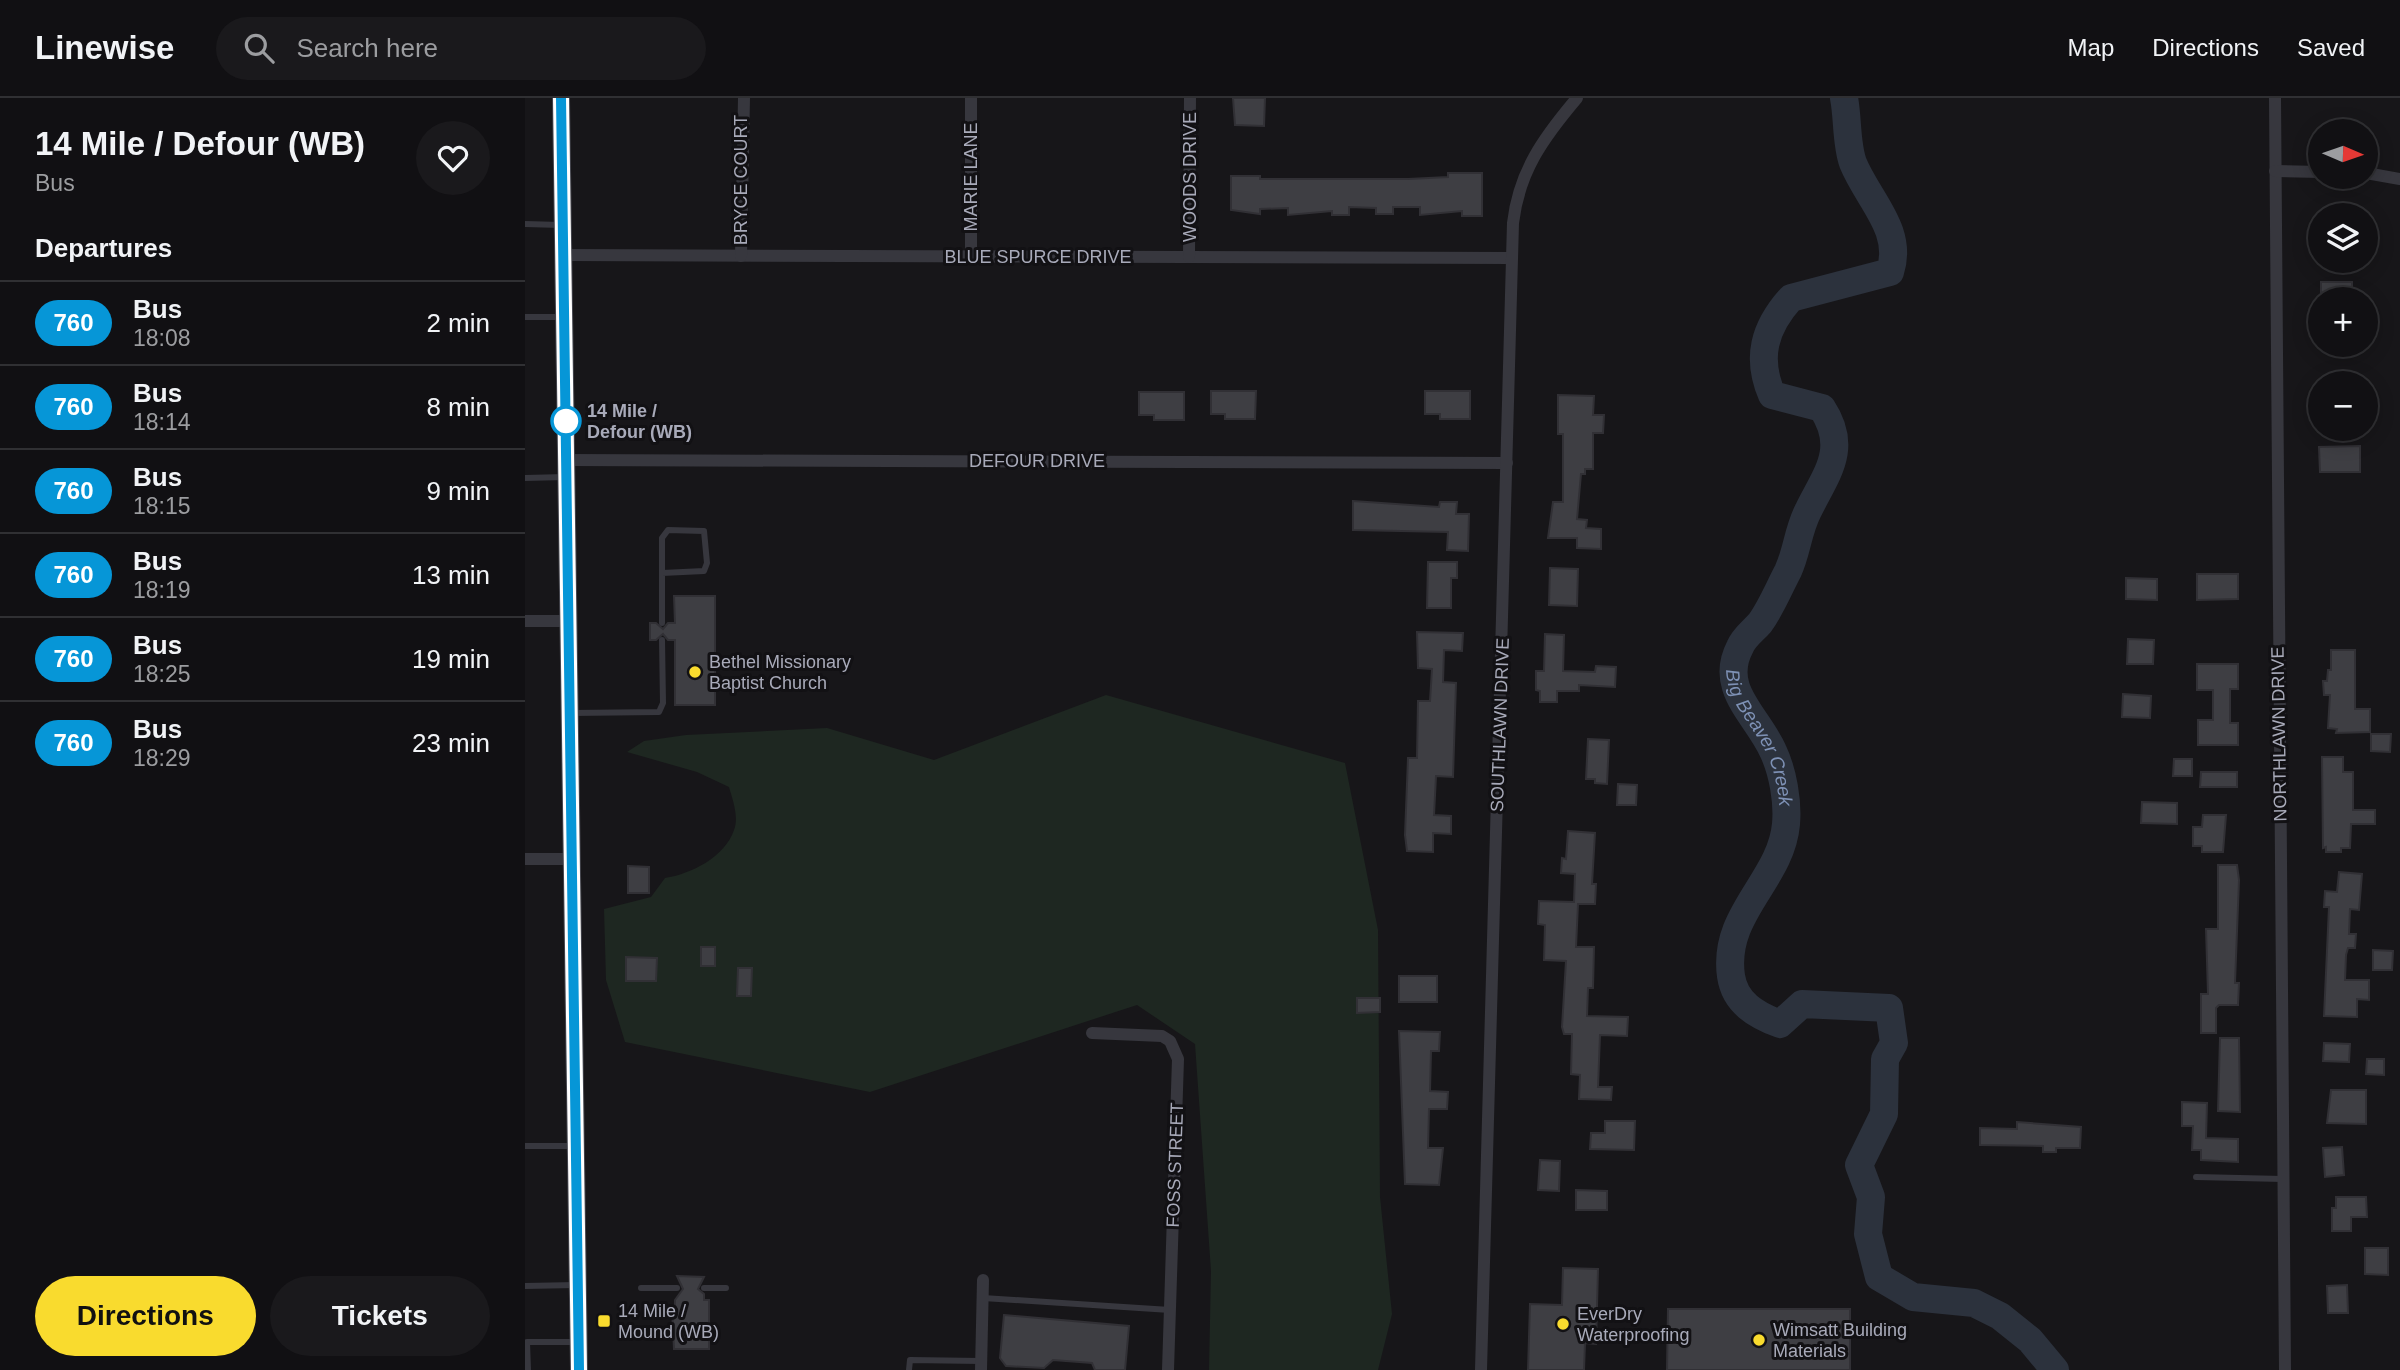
<!DOCTYPE html>
<html lang="en">
<head>
<meta charset="utf-8">
<style>
	:root { --surface:#111013; --page:#1a191c; --text:#f1f3f6; --muted:#9c9da0; --line:#303033; --accent:#f9db2e }
	body { margin:0; font-family:Arial,sans-serif; background:var(--page); color:var(--text); height:100vh; display:flex; flex-direction:column; font-size:26px; white-space:nowrap }
	* { box-sizing:border-box; margin:0 }
	p { font-size:23px; color:var(--muted) }
	.icon { flex:none; width:38px; height:38px; fill:none; stroke:currentColor; stroke-width:2; stroke-linecap:round; stroke-linejoin:round }
	.map { position:relative; flex:1; overflow:hidden }
	.panel { display:flex; flex-direction:column; background:var(--surface); width:525px }
	.panel>* { flex:none }
	.badge { padding:0 14px; border-radius:23px; font-size:24px; line-height:46px }
	.needle { width:46px; rotate:92deg }
	.buttons { position:absolute; left:1783px; top:21px; display:grid; gap:14px }
	.buttons a { display:grid; place-items:center; width:70px; height:70px; border-radius:50%; background:var(--surface); box-shadow:0 4px 18px #0003,0 0 0 2px var(--line); font-size:35px }
	.map>.badge { position:absolute; translate:-50% -50%; box-shadow:0 0 0 4px #fff }
	h2 { padding:0 35px; font-size:26px; line-height:63px }
	.round { display:grid; place-items:center; flex:none; width:74px; height:74px; border-radius:37px; background:var(--page) }
	.head { display:flex; align-items:center; justify-content:space-between; height:119px; padding:0 35px }
	h1 { font-size:33px; font-weight:800; line-height:52px }
	.primary-button { display:flex; gap:14px; margin-top:auto; padding:14px 35px }
	.primary-button a { flex:1; height:80px; border-radius:42px; background:var(--accent); color:#111; font-size:28px; font-weight:800; line-height:80px; text-align:center }
	.primary-button a+a { background:var(--page); color:var(--text) }
	ul { padding:0; list-style:none }
	li { display:flex; align-items:center; gap:21px; height:84px; padding:0 35px; border-top:2px solid var(--line) }
	li div { flex:1 }
	li b { display:block; font-size:26px }
	li em { font-style:normal }
	li .badge { min-width:77px; font-weight:700; text-align:center }
	header { display:flex; align-items:center; gap:42px; box-sizing:border-box; height:98px; padding:0 35px; background:var(--surface); border-bottom:2px solid var(--line) }
	header strong { font-size:33px }
	nav { display:flex; gap:38px; margin-inline-start:auto; font-size:24px }
	.search { width:490px; height:63px; background:var(--page); display:flex; align-items:center; gap:18px; box-sizing:border-box; padding:0 24px; border-radius:38px; color:var(--muted); font-size:26px }
	main { display:flex; flex:1; min-height:0 }
	.map>svg:first-child { display:block }
	.green { fill:#1e2721 }
	.lines { fill:none; stroke-linecap:round; stroke-linejoin:round }
	.river { stroke:#2c323d; stroke-width:28 }
	.building { fill:#3e3e43; stroke:#313035; stroke-width:2 }
	.service { stroke:#37373e; stroke-width:6 }
	.minor { stroke:#37373e; stroke-width:12 }
	.secondary { stroke:#45464e; stroke-width:18 }
	.line-casing { stroke:#fff; stroke-width:16 }
	.line { stroke:#0696d7; stroke-width:10 }
	.stop-dot { fill:#fff; stroke:#0696d7; stroke-width:3.5 }
	.poi-dot { fill:#f9db2e; stroke:#121114; stroke-width:2.5 }
	.labels { text-anchor:middle; stroke-width:6; stroke-linejoin:round; paint-order:stroke }
	.street-label { font-size:18px; fill:#a8aab9; stroke:#121114 }
	.stop-label { font-size:18px; font-weight:bold; fill:#a8aab9; stroke:#121114; text-anchor:start }
	.poi-label { font-size:18px; fill:#a8aab9; stroke:#121114; text-anchor:start }
	.water-label { font-size:19px; font-style:italic; fill:#7e91b5; stroke:#121114 }
</style>
</head>
<body>
<header>
<strong>Linewise</strong>
<div class="search"><svg class="icon" aria-label="search" viewBox="0 0 24 24"><circle cx="10" cy="10" r="6"/><path d="M15 15l6 6"/></svg>Search here</div>
<nav><a>Map</a><a>Directions</a><a>Saved</a></nav>
</header>
<main>
<section class="panel">
<div class="head"><div><h1>14 Mile / Defour (WB)</h1><p>Bus</p></div><a class="round"><svg class="icon" aria-label="heart" viewBox="0 0 24 24"><path d="M12 20l-8-8c-3-5 5-10 8-4 3-6 11-1 8 4z"/></svg></a></div>
<h2>Departures</h2>
<ul>
<li><span class="badge" style="background:#0696d7;color:#fff">760</span><div><b>Bus</b><p>18:08</p></div><em>2 min</em></li>
<li><span class="badge" style="background:#0696d7;color:#fff">760</span><div><b>Bus</b><p>18:14</p></div><em>8 min</em></li>
<li><span class="badge" style="background:#0696d7;color:#fff">760</span><div><b>Bus</b><p>18:15</p></div><em>9 min</em></li>
<li><span class="badge" style="background:#0696d7;color:#fff">760</span><div><b>Bus</b><p>18:19</p></div><em>13 min</em></li>
<li><span class="badge" style="background:#0696d7;color:#fff">760</span><div><b>Bus</b><p>18:25</p></div><em>19 min</em></li>
<li><span class="badge" style="background:#0696d7;color:#fff">760</span><div><b>Bus</b><p>18:29</p></div><em>23 min</em></li>
</ul>
<div class="primary-button"><a>Directions</a><a>Tickets</a></div>
</section>
<div class="map">
<svg width="1875" height="1272" viewBox="0 0 1875 1272">
	<rect width="100%" height="100%" fill="#171619"/>
	<!-- green -->
	<path class="green" d="M581,597L820,665L853,832L855,1099L867,1216L853,1272H684L686,1173L670,946L612,907L345,994L100,944L81,882L79,811L126,799L140,780C166,776 200,759 209,732C214,719 208,703 204,689L172,674L102,654L119,643L161,637L302,630L409,662Z"/>
	<g class="lines">
		<!-- river -->
		<path class="river" id="s1" d="M1319,0C1323,20 1321,46 1328,65C1343,102 1379,132 1365,174L1266,200C1239,230 1231,260 1247,297L1297,310C1324,351 1301,376 1283,413C1273,432 1272,454 1263,473C1254,490 1246,510 1235,525C1228,533 1219,539 1215,549C1193,591 1232,617 1248,653C1258,674 1263,704 1261,726C1256,783 1197,815 1206,878C1210,905 1231,917 1255,926L1277,906L1364,910L1369,945L1360,961L1359,1016L1334,1067L1346,1099L1343,1136L1354,1179L1388,1199L1449,1205L1475,1218L1505,1242L1530,1272"/>
	</g>
	<!-- building -->
	<g class="building">
		<path d="M708,0H740L739,28L710,27Z"/>
		<path d="M923,75H957V118H937V113L895,117V109H868V116H851V110L824,109V117H807V113L763,117V110L735,111V116L706,112V78H735V81H883L923,79Z"/>
		<rect x="1796" y="184" width="31" height="17"/>
		<path d="M686,293H731L730,321H700V316H686Z"/>
		<path d="M900,293H945V321H915V316H900Z"/>
		<path d="M614,294H659V322H629V317H614Z"/>
		<path d="M1033,297L1069,298L1068,317H1079L1078,335H1068V371H1060V376H1056L1052,421L1062,422L1061,430L1076,431V451L1052,450V440H1023L1028,404H1038V336H1033Z"/>
		<path d="M1835,348V374H1795L1794,349Z"/>
		<path d="M828,403L914,409L915,404H932L931,416H944L943,453L922,452L923,434L828,432Z"/>
		<path d="M903,464H932V480H926V510H902Z"/>
		<path d="M1025,470L1053,471L1052,508L1024,507Z"/>
		<path d="M1672,476H1713V501L1672,502Z"/>
		<path d="M1601,480L1632,481V502L1601,501Z"/>
		<path d="M149,498H190V607H150V542H143L138,536L131,542H125V525H131L138,531L143,525H150Z"/>
		<path d="M892,534L938,535L937,553L919,552L918,584L931,585L928,679L911,678L909,717L926,718V736L908,735V754L882,753L880,737L883,660H892L893,603H905L907,571L893,570Z"/>
		<path d="M1020,536L1039,537L1038,573L1070,574L1071,568L1091,569L1090,589L1054,587V593H1032V604H1015V593L1011,592V573H1019Z"/>
		<path d="M1603,541L1629,542L1628,566H1602Z"/>
		<path d="M1806,552H1830V611H1845V634L1811,635L1812,631L1803,630L1805,597H1799L1798,583H1802L1803,572H1806Z"/>
		<path d="M1672,566H1713V591H1705V625H1713V647H1673V622H1688V592H1672Z"/>
		<path d="M1598,596L1626,598L1625,620L1597,619Z"/>
		<path d="M1846,636H1866L1865,654L1846,653Z"/>
		<path d="M1063,641L1084,642L1082,686L1070,685V681H1061Z"/>
		<path d="M1797,659H1818V674H1828V712H1850V726H1826L1825,750H1816V754H1801V749L1798,750Z"/>
		<path d="M1649,661H1667V678H1648Z"/>
		<path d="M1676,674H1712V689H1675Z"/>
		<path d="M1093,686L1112,687L1111,707H1092Z"/>
		<path d="M1617,704L1652,705V726L1616,725Z"/>
		<path d="M1678,717H1701L1698,754H1677V748H1668V729H1677Z"/>
		<path d="M1043,733L1070,735L1067,786H1071L1070,806H1053L1051,849H1069L1068,890H1063L1062,918L1103,919L1102,938L1075,937L1073,989H1087L1086,1002L1054,1001L1055,977L1046,976L1047,936H1039L1037,929L1041,863L1019,862L1020,827L1013,826L1014,803L1049,804L1050,776L1036,775L1037,760L1041,761Z"/>
		<path d="M1693,767H1712L1714,782L1710,885H1714L1713,907H1694L1691,910V935H1676V896H1683L1681,831H1693Z"/>
		<path d="M103,768L124,769V795H103Z"/>
		<path d="M1814,774L1837,776L1834,812L1825,811L1824,836H1831L1830,850H1823L1821,857L1820,882H1844V902L1832,901V919L1799,918L1804,809H1799L1800,793L1812,794Z"/>
		<rect x="176" y="849" width="14" height="19"/>
		<path d="M1848,852L1868,853L1867,872H1848Z"/>
		<path d="M101,859L132,860L131,883H101Z"/>
		<path d="M213,870H227L226,898H212Z"/>
		<rect x="874" y="878" width="38" height="26"/>
		<path d="M832,900H855V914L832,915Z"/>
		<path d="M874,933L915,934L914,953H906L905,993L923,994L922,1011H904L903,1050H918L914,1087L880,1086Z"/>
		<path d="M1695,940H1714L1715,1014L1693,1013Z"/>
		<path d="M1799,945L1825,946L1824,964L1798,963Z"/>
		<path d="M1842,961H1859V977L1841,976Z"/>
		<path d="M1806,992H1841V1026L1802,1025Z"/>
		<path d="M1657,1004L1682,1005L1681,1040L1713,1041V1064L1676,1062V1052H1667L1668,1028H1657Z"/>
		<path d="M1080,1023H1110L1109,1052L1065,1051L1066,1035H1080Z"/>
		<path d="M1492,1024L1556,1029L1555,1050H1531V1054H1518V1048L1455,1047V1030L1492,1031Z"/>
		<path d="M1817,1049L1819,1077L1800,1079L1798,1050Z"/>
		<path d="M1015,1062L1035,1063L1034,1093L1013,1092Z"/>
		<path d="M1051,1092L1082,1093V1112H1051Z"/>
		<path d="M1811,1099H1841L1842,1119H1826V1133H1807V1110H1811Z"/>
		<path d="M1840,1150H1863V1177L1840,1176Z"/>
		<path d="M1038,1170L1073,1171L1071,1246L1060,1245L1059,1272H1003L1005,1206L1037,1207Z"/>
		<path d="M152,1178L179,1179L173,1191L179,1196V1202H184V1251H149L147,1210H150V1202L158,1191Z"/>
		<path d="M1822,1187L1823,1215H1803L1802,1188Z"/>
		<path d="M1143,1211H1325V1272H1142Z"/>
		<path d="M479,1217L604,1228L600,1272H570L567,1265L528,1262L519,1270L481,1268L475,1260Z"/>
	</g>
	<g class="lines">
		<!-- service -->
		<g class="service">
			<path d="M0,126L36,127"/>
			<path d="M0,219H37"/>
			<path d="M0,380L40,379"/>
			<path d="M137,475L179,473L182,465L179,433L143,432L137,440V525"/>
			<path d="M47,615L134,614L138,605L137,542"/>
			<path d="M0,1048H51"/>
			<path d="M1671,1079L1758,1081"/>
			<path d="M0,1188L51,1187"/>
			<path d="M116,1190H152"/>
			<path d="M179,1190H201"/>
			<path d="M458,1200L645,1212"/>
			<path d="M3,1272L2,1244H53"/>
			<path d="M384,1272L385,1262L456,1263"/>
		</g>
		<!-- minor -->
		<g class="minor">
			<path d="M1750,0L1760,1272"/>
			<path d="M1750,73L1796,74"/>
			<path d="M1841,75L1875,81"/>
			<path d="M39,157L987,160"/>
			<path d="M216,158L219,0"/>
			<path d="M446,158V0"/>
			<path d="M664,159L665,0"/>
			<path d="M41,362L982,365"/>
			<path d="M0,523H44"/>
			<path d="M0,761H47"/>
			<path d="M567,935L637,938L645,943L653,961L643,1272"/>
			<path d="M456,1272L458,1182"/>
			<path d="M956,1272L988,125C994,73 1019,39 1052,0"/>
		</g>
		<!-- secondary -->
		<path class="secondary" d="M36,0L54,1272"/>
	</g>
	<g class="lines">
		<defs>
			<path id="line" d="M36,0L54,1272"/>
		</defs>
		<!-- line casing -->
		<use href="#line" class="line-casing"/>
		<!-- line -->
		<use href="#line" class="line"/>
	</g>
	<!-- markers -->
	<circle class="stop-dot" cx="41" cy="323" r="14"/>
	<g class="poi-dot">
		<circle cx="170" cy="574" r="7"/>
		<rect x="72" y="1216" width="14" height="14" rx="3.5"/>
		<circle cx="1038" cy="1226" r="7"/>
		<circle cx="1234" cy="1242" r="7"/>
	</g>
	<g class="labels">
		<!-- street labels -->
		<g class="street-label">
			<text transform="translate(446 79) rotate(-90)" y="6">MARIE LANE</text>
			<text transform="translate(665 79) rotate(-90)" y="6">WOODS DRIVE</text>
			<text transform="translate(216 82) rotate(-90)" y="6">BRYCE COURT</text>
			<text x="513" y="165">BLUE SPURCE DRIVE</text>
			<text x="512" y="369">DEFOUR DRIVE</text>
			<text transform="translate(975 627) rotate(-88)" y="6">SOUTHLAWN DRIVE</text>
			<text transform="translate(1754 636) rotate(-91)" y="6">NORTHLAWN DRIVE</text>
			<text transform="translate(650 1067) rotate(-88)" y="6">FOSS STREET</text>
		</g>
		<!-- stop labels -->
		<g class="stop-label">
			<text x="62" y="319">14 Mile /<tspan x="62" dy="21">Defour (WB)</tspan></text>
		</g>
		<!-- poi labels -->
		<g class="poi-label">
			<text x="184" y="570">Bethel Missionary<tspan x="184" dy="21">Baptist Church</tspan></text>
			<text x="93" y="1219">14 Mile /<tspan x="93" dy="21">Mound (WB)</tspan></text>
			<text x="1052" y="1222">EverDry<tspan x="1052" dy="21">Waterproofing</tspan></text>
			<text x="1248" y="1238">Wimsatt Building<tspan x="1248" dy="21">Materials</tspan></text>
		</g>
		<!-- water labels -->
		<g class="water-label">
			<text dy="7" stroke="none"><textPath href="#s1" startOffset="807">Big Beaver Creek</textPath></text>
		</g>
	</g>
</svg>
<div class="buttons">
<a><svg class="needle" viewBox="-14 -14 28 28"><path d="M0-13l5 13h-10z" fill="#e53935"/><path d="M0 13l5-13h-10z" fill="#9c9da0"/></svg></a>
<a><svg class="icon" aria-label="layers" viewBox="0 0 24 24"><path d="M12 4l9 5-9 5-9-5zM3 14l9 5 9-5"/></svg></a>
<a>+</a>
<a>−</a>
</div>
</div>
</main>
</body>
</html>
